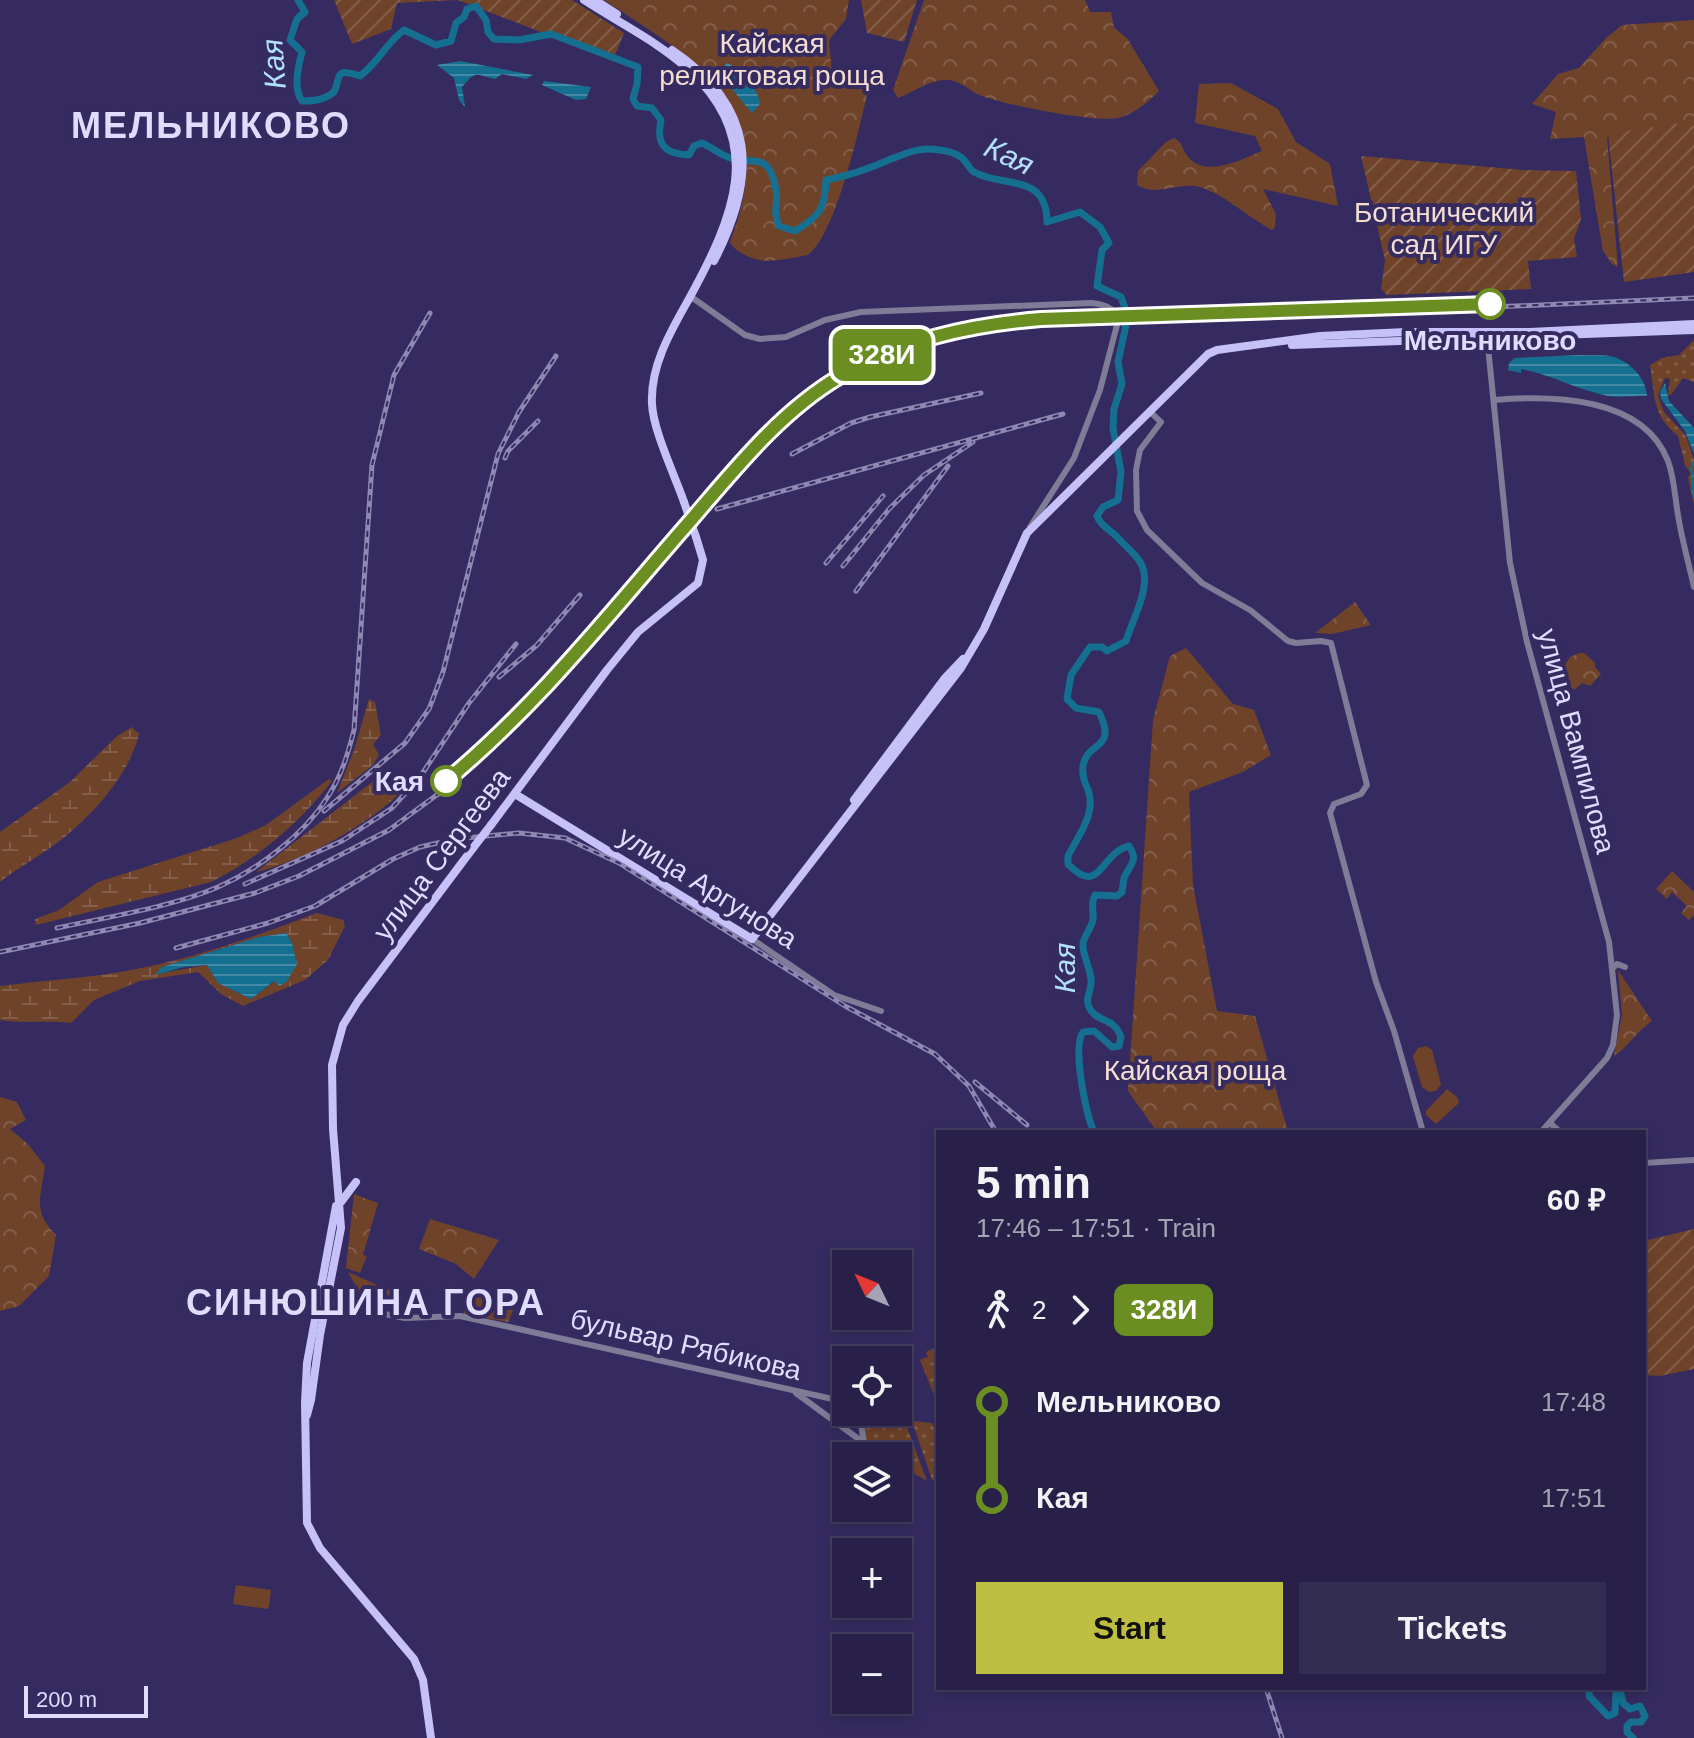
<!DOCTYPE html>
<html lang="en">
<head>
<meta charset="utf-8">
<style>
	:root { --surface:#282048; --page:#342d52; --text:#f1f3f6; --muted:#a5a3b4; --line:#443e60; --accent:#bebf42 }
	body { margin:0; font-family:Helvetica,sans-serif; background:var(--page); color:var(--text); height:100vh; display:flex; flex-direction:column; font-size:30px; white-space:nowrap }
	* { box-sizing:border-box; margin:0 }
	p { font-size:26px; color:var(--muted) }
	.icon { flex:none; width:44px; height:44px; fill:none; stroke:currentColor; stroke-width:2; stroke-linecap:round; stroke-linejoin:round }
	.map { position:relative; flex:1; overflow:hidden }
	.details { position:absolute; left:936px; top:1130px; width:710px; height:560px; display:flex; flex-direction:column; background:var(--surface); border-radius:0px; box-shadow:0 4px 12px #0003,0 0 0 2px var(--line) }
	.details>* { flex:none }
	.badge { padding:0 16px; border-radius:12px; font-size:28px; line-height:52px }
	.needle { width:52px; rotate:313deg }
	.fabs { position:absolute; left:832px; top:1250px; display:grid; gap:16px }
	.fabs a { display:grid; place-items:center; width:80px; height:80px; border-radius:0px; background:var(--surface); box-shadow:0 4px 12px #0003,0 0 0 2px var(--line); font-size:40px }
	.scale { position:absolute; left:24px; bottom:20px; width:124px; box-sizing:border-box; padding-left:8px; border:4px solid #dfdcfe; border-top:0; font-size:22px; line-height:28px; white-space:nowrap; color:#dfdcfe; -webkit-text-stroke:6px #352b60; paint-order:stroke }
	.map>.badge { position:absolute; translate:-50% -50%; box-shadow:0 0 0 4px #fff }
	.legs { display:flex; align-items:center; gap:12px; height:88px; padding:0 40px; font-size:26px }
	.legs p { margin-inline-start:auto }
	.overview { display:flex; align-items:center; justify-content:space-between; height:136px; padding:0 40px }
	h1 { font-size:44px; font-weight:700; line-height:60px }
	.button { display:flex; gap:16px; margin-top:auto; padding:16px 40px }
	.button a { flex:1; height:92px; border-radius:0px; background:var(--accent); color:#111; font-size:32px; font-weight:700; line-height:92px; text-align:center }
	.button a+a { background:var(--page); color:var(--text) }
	ul { padding:0 40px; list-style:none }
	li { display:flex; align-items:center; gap:28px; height:96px; font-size:30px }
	li i { display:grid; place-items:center; width:12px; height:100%; margin:0 10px; background:currentColor }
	li i::after { content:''; width:20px; height:20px; margin:-10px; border:6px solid; border-radius:50%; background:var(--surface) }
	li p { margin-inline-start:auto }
	li:first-child i { background:linear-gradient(#0000 50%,currentColor 0) }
	li:last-child i { background:linear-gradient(currentColor 50%,#0000 0) }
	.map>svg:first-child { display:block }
	.grass { fill:url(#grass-dots) }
	.forest { fill:url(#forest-crowns) }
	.wetland { fill:url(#wetland-marsh); fill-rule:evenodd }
	.garden { fill:url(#garden-furrows) }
	.pitch { fill:#6f432a }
	.water { fill:url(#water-rules) }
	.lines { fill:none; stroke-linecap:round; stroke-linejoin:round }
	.stream { stroke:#156f90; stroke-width:2 }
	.river { stroke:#156f90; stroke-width:7 }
	.tertiary { stroke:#7e7c97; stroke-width:6 }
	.primary { stroke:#c7c1f9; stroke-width:8 }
	.rail-casing { stroke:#8f88b3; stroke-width:5 }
	.rail { stroke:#352b60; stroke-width:2; stroke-dasharray:6; stroke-linecap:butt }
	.primary-bridge { stroke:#c7c1f9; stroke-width:8 }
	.line-1-casing { stroke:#fff; stroke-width:18 }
	.line-1 { stroke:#6b8e23; stroke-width:12 }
	.stop-1-dot { fill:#fff; stroke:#6b8e23; stroke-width:4 }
	.labels { text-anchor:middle; stroke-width:8; stroke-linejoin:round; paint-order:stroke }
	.park-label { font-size:28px; fill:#f4ded2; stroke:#352b60 }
	.stop-label { font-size:28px; font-weight:bold; fill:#dfdcfe; stroke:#352b60 }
	.street-label { font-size:28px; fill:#dfdcfe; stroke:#352b60 }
	.water-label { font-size:30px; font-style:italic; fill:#b1e1f8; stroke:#352b60 }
	.district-label { font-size:36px; font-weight:bold; letter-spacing:2px; fill:#dfdcfe; stroke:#352b60 }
</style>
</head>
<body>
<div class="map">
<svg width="1694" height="1738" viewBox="0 0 1694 1738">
	<defs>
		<pattern id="grass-dots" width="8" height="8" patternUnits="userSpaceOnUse" patternTransform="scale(2)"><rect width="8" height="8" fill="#6f432a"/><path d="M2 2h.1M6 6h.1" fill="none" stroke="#835e4a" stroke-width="1.8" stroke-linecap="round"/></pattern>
		<pattern id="forest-crowns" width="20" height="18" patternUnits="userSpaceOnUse" patternTransform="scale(2)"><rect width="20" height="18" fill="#6f432a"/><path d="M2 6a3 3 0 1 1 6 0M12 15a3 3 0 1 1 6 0" fill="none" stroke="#835e4a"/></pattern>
		<pattern id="wetland-marsh" width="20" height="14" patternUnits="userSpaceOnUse" patternTransform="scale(2)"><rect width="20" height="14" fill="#6f432a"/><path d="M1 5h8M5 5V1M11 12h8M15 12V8" fill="none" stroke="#835e4a"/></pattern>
		<pattern id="garden-furrows" width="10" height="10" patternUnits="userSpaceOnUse" patternTransform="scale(2)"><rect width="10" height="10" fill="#6f432a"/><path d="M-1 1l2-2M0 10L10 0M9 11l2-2" fill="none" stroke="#835e4a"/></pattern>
		<pattern id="water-rules" width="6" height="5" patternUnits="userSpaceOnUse" patternTransform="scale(2)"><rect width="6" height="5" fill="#156f90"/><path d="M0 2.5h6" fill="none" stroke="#428aa6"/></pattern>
	</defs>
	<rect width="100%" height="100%" fill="#352b60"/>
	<!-- grass -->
	<g class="grass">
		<path d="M1694,340V382L1683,378L1671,395L1668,394L1670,379L1665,378L1658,395L1664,412L1686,436L1694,460V506L1688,477L1691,474L1685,465L1678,436C1652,415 1655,396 1650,365L1662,358L1679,355Z"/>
		<path d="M935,1348L938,1355V1405L920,1360L928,1357L926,1352Z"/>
		<path d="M864,1412H885L903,1416L927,1481L898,1464V1456H887L866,1442L862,1416Z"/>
		<path d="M912,1421L932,1423L938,1434V1482L932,1480Z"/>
	</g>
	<!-- forest -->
	<g class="forest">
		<path d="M604,0H849L846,19L829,40L832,73L868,90C860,126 836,233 809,254C804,257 774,261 767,261C755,261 734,252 730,242C782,107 703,65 604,0Z"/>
		<path d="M924,0H1085L1090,12H1111L1114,28L1127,38L1159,91C1147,103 1134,114 1118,118C1095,123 999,104 977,94C966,88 959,79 944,80C927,81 914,92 898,98L893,90Z"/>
		<path d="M1694,20V123L1607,137L1618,267L1612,264L1603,251L1584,137L1550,139L1556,112L1532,104L1558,74L1579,68L1607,37L1622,25Z"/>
		<path d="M1231,83L1278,109L1296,142L1330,164L1338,206L1263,189L1276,214L1275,227L1272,230C1247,217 1230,198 1203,188C1180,180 1158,198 1137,185L1138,171L1166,142L1174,138C1184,143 1182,151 1189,158C1207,178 1242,159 1262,151L1255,136L1195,123L1199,84Z"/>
		<path d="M1355,602L1371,625L1332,634L1315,633Z"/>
		<path d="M1186,648L1233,704L1254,710L1271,755L1243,772L1189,792L1193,885L1217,1011L1255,1016L1288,1132H1157L1128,1091L1153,720L1170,656Z"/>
		<path d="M1579,653H1584L1595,663V667L1601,674L1590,686L1582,683L1574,690L1561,678L1558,665H1565L1570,657Z"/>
		<path d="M1672,871L1694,892V915L1689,920L1681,913L1687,906L1672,892L1667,899L1656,889Z"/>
		<path d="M1618,970L1652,1021C1638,1030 1628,1047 1614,1056L1622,1015Z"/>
		<path d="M0,1097L17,1102L26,1120L10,1129L28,1144L45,1166C41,1197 32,1211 56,1235L49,1276L19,1306L0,1311Z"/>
		<path d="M354,1194L378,1203L363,1255L367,1256L360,1273L346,1268Z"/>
		<path d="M430,1219L499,1240L474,1279L456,1264L419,1249Z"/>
		<path d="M348,1272L391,1291L397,1307C366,1301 363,1300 348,1272Z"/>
		<path d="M475,1287L516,1303L508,1322L463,1314Z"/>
	</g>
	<!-- wetland -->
	<g class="wetland">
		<path d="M369,699L375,702L381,735L373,744L379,755L373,765L337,793L354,750Z"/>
		<path d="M132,727L139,734C130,772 97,810 67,835C46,853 21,865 0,882V832L70,782L117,736Z"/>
		<path d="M389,769L404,789C370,824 303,861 256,872Z"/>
		<path d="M329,779L332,781C299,823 259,858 211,882L36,925L35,919L59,910L98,882L237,838L266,825Z"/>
		<path d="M317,913L343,920L345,926L328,960L305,980L243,1006L221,994L198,972L140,981L94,1000L71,1023C47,1020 24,1024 0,1020V986C46,980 95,978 141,968C201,956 259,935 317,913ZM286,933L292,943L275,981L251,999L218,983L207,965L156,974L162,967L259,937Z"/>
	</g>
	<!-- garden -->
	<g class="garden">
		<path d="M334,0H572L624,33L613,60L458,0L397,3L391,29L352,44Z"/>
		<path d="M861,0H917L904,42L867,33Z"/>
		<path d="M1694,121V272L1624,282L1608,134Z"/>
		<path d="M1361,156L1524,170L1576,171L1581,219L1574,239L1577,257L1528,261L1531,289L1387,295L1381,289L1385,260Z"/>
		<path d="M1694,1229V1369L1660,1376L1644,1375V1241Z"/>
	</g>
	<!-- pitch -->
	<g class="pitch">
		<path d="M1426,1046L1432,1050L1441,1084L1436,1091L1429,1092L1422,1087L1413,1056L1418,1048Z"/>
		<path d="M1447,1089L1458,1098L1459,1103L1436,1124L1426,1115V1111Z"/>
		<path d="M236,1585L271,1590L269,1607L267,1609L233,1604Z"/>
	</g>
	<!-- water -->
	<g class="water">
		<path d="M460,61L533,75L526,79L502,74L495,79C475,75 477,69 462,87L465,107L459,100L454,78L437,65Z"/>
		<path d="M727,63C743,71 757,86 760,104L752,113L726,82L722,69Z"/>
		<path d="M544,81L591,87L586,99L576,100L542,85Z"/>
		<path d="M1580,355C1591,356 1604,354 1614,357C1631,363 1646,378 1647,396C1634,395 1620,398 1608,396C1577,390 1552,375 1521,369V373L1508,370L1509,363L1515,358Z"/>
		<path d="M1665,383L1669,401L1694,428V454L1685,431L1661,399L1660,392Z"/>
		<path d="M286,933L292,943L297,964L287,981L280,986L274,981L251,999L218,983L207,965L184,967L155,975L162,967L259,937Z"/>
	</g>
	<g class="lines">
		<!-- stream -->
		<path class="stream" d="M1694,462L1691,468L1694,498"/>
		<!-- river -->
		<g class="river">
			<path d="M298,0L305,12L297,19L290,40L302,52C298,67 293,88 302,101C314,101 324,100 334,92C342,74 334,68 360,76C378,63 386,43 404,30L436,45L451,41L456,23L464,17L467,9L476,6L486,20L488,32L494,39L519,40L551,34L638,67L637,84L633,99L637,106L652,108L661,120C656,144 664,154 689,155L694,146L702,143C711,147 721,155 730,158C755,166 768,150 776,189C779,203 772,209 779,226L795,231C820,216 825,209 826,180C848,176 871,168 891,159C903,155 913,149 927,149C937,149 954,151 962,158C967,162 969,169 974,172C1001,188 1047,172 1047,222L1080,212L1100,227L1109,243L1102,250L1097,286L1121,297L1125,308L1126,325L1118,362L1122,384L1114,409L1113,428L1121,472L1118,500L1103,507L1097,516C1101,527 1111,530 1118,538C1125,546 1135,553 1140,562C1154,584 1132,620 1126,641L1107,651L1102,647H1090L1071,675L1067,699L1076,708L1099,712C1118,751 1087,740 1083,766C1082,776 1085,783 1088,790C1097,813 1078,836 1068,856V864C1100,898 1100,853 1129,846C1139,861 1130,864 1124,878C1124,879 1122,891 1122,892L1117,896L1095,895C1090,904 1094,910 1093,919C1092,928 1085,934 1083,943C1082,955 1090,967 1091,979C1093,990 1083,999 1090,1009C1098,1023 1114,1017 1121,1037L1119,1046L1112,1047L1094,1031L1083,1032C1072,1047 1086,1114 1094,1132"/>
			<path d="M1589,1688V1696L1608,1716L1615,1713L1616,1694H1621L1623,1703L1630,1709L1640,1706L1645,1716L1641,1722H1631L1627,1726V1732L1633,1738"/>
		</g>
		<!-- tertiary -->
		<g class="tertiary">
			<path d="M690,296L745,335L760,339L786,337L825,320L861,312L1091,303C1105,304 1118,309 1117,325L1100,390L1074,458L1030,527"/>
			<path d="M1487,337L1510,563L1527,642L1609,942L1617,1015L1613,1045L1607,1058L1541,1132"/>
			<path d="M1494,400C1551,395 1643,396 1668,461C1675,480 1675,501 1679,521C1683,543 1689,565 1694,587"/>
			<path d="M1149,411L1161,422L1140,450L1136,470L1137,511L1147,530L1202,583L1250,610L1288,641L1296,643L1321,641L1331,643L1367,785L1361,794L1334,804L1330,813L1376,982L1394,1031L1423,1132"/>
			<path d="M752,939L834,995L881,1011"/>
			<path d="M1612,969L1617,964L1625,967"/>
			<path d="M1550,1123L1560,1132"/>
			<path d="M1644,1163L1694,1160"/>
			<path d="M325,1302L405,1318L460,1316L846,1402"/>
			<path d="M796,1393L864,1443"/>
			<path d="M859,1412L864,1443"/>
		</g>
		<!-- primary -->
		<g class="primary">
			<path d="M584,0C619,23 659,42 690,71C767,142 733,218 690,297C672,329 650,365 652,404C653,430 675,476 684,502"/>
			<path d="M595,0L617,14"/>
			<path d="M672,50C757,107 758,176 714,261"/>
			<path d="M1292,345L1694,330"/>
			<path d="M515,794L752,939L961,668L984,629L1027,533L1208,354L1217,350L1320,336L1406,332H1530L1694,324"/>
			<path d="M854,800L945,678L963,659"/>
			<path d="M491,825L607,670L638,632L698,583L703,560L696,537"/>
			<path d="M341,1202L356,1182"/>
			<path d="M336,1206L307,1363L305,1403L307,1523L320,1548L414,1659L423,1680L431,1738"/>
			<path d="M307,1415L311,1400L320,1335L341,1228L333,1129L332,1065L343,1025L358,1001L473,848"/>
		</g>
		<defs>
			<g id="rail">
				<path d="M792,454L851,423L870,417L981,393"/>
				<path d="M505,458L508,451L538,421"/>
				<path d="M717,509L1063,414"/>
				<path d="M826,563L883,496"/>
				<path d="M843,566L890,508L924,475L973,442"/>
				<path d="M856,591L948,466"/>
				<path d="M499,677L537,645L580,595"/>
				<path d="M324,811L405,743L429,709L443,672L498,454L519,412L556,356"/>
				<path d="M245,884L342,841L392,808L420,777L469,703L516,644"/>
				<path d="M57,928C107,917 172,907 218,887C258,869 303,836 327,798C341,777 348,754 354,730L372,465L394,375L430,313"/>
				<path d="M176,948L268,923L315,906L393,859L420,847L455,839L519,833L565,838L619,863L845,1006L935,1054L969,1086L996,1132"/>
				<path d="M0,952L140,923L255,893L299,876L389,830L449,786L503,738L782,426C862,353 937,331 1042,322L1385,312L1694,298"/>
				<path d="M975,1082L1027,1125"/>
				<path d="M1266,1688L1282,1738"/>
			</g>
		</defs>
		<!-- rail casing -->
		<use href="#rail" class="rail-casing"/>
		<!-- rail -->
		<use href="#rail" class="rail"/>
		<!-- primary-bridge -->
		<g class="primary-bridge">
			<path d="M684,502L696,537"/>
			<path d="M473,848L491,825"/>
		</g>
	</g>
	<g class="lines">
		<defs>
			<path id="line-1" d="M446,781C538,705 613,609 691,520C735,469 780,412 839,377C902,340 968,325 1041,319L1490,304"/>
		</defs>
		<!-- line-1 casing -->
		<use href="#line-1" class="line-1-casing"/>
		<!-- line-1 -->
		<use href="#line-1" class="line-1"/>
	</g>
	<!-- markers -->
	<g class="stop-1-dot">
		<circle cx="1490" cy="304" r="14"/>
		<circle cx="446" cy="781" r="14"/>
	</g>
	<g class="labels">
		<!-- park labels -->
		<g class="park-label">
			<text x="772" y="53">Кайская<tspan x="772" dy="32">реликтовая роща</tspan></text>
			<text x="1444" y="222">Ботанический<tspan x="1444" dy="32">сад ИГУ</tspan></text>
			<text x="1195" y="1080">Кайская роща</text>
		</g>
		<!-- stop labels -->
		<g class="stop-label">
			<text x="1490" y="350">Мельниково</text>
			<text x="424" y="791" text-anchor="end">Кая</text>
		</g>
		<!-- street labels -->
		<g class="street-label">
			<text transform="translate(1577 741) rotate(75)" y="10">улица Вампилова</text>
			<text transform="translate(441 854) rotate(-53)" y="10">улица Сергеева</text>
			<text transform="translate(708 887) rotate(32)" y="10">улица Аргунова</text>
			<text transform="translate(686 1344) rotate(13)" y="10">бульвар Рябикова</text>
		</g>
		<!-- water labels -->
		<g class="water-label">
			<text transform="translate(274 64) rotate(-94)" y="10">Кая</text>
			<text transform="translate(1009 156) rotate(25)" y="10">Кая</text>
			<text transform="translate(1065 968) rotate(-90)" y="10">Кая</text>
		</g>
		<!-- district labels -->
		<g class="district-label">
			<text x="211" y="138">МЕЛЬНИКОВО</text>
			<text x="366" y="1315">СИНЮШИНА ГОРА</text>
		</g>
	</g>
</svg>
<div class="fabs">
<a><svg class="needle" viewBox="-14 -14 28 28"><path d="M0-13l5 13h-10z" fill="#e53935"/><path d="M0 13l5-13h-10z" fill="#a5a3b4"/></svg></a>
<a><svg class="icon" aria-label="locate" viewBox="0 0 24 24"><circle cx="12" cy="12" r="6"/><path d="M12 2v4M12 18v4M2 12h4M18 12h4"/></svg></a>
<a><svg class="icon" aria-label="layers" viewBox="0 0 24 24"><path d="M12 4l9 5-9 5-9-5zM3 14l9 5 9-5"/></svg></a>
<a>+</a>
<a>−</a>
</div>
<div class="scale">200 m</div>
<b class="badge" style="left:882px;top:355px;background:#6b8e23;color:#fff">328И</b>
<section class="details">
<div class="overview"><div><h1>5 min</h1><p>17:46 – 17:51 · Train</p></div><b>60 ₽</b></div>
<div class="legs"><svg class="icon" aria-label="walk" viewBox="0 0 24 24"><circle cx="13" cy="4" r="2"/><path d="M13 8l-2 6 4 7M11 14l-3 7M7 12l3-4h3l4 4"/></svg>2<svg class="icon" aria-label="forward" viewBox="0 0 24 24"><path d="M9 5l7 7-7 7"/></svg><b class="badge" style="background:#6b8e23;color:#fff">328И</b></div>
<ul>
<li><i style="color:#6b8e23"></i><b>Мельниково</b><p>17:48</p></li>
<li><i style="color:#6b8e23"></i><b>Кая</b><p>17:51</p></li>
</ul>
<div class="button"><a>Start</a><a>Tickets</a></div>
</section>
</div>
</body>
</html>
